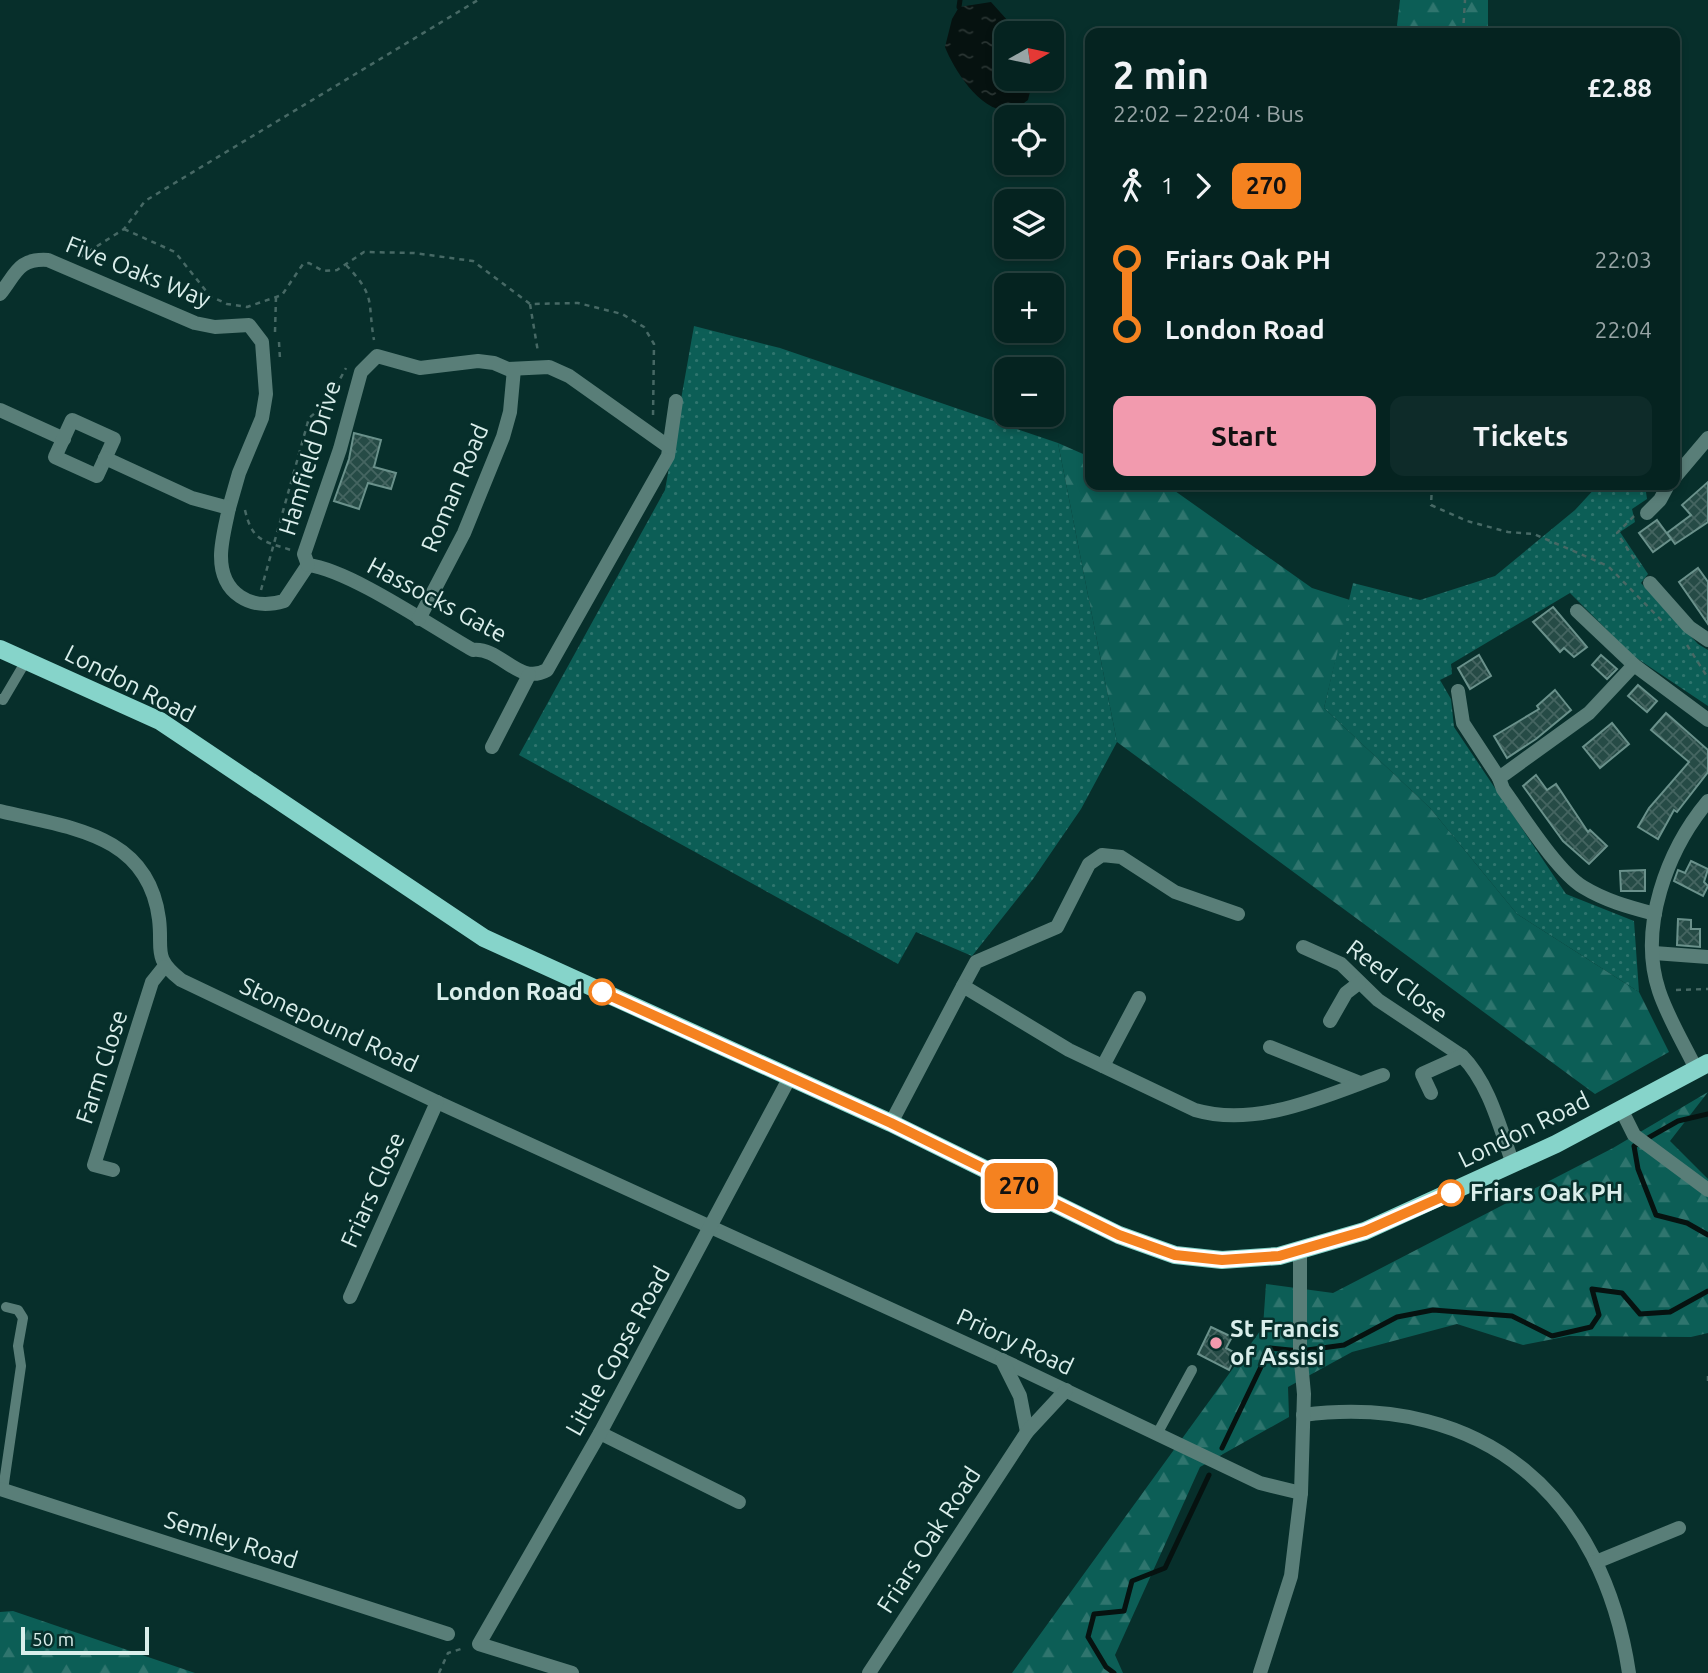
<!DOCTYPE html>
<html lang="en">
<head>
<meta charset="utf-8">
<style>
	:root { --surface:#052320; --page:#0e2b29; --text:#f1f3f6; --muted:#97a4a5; --line:#26403e; --accent:#f29aae }
	body { margin:0; font-family:Ubuntu,sans-serif; background:var(--page); color:var(--text); height:100vh; display:flex; flex-direction:column; font-size:26px; white-space:nowrap }
	* { box-sizing:border-box; margin:0 }
	p { font-size:23px; color:var(--muted) }
	.icon { flex:none; width:38px; height:38px; fill:none; stroke:currentColor; stroke-width:2; stroke-linecap:round; stroke-linejoin:round }
	.map { position:relative; flex:1; overflow:hidden }
	.sheet { position:absolute; left:1085px; top:28px; width:595px; height:462px; display:flex; flex-direction:column; background:var(--surface); border-radius:14px; box-shadow:0 4px 10px #0003,0 0 0 2px var(--line) }
	.sheet>* { flex:none }
	.badge { padding:0 14px; border-radius:10px; font-size:24px; line-height:46px }
	.needle { width:46px; rotate:81deg }
	.fabs { position:absolute; left:994px; top:21px; display:grid; gap:14px }
	.fabs a { display:grid; place-items:center; width:70px; height:70px; border-radius:14px; background:var(--surface); box-shadow:0 4px 10px #0003,0 0 0 2px var(--line); font-size:35px }
	.scale { position:absolute; left:21px; bottom:18px; width:128px; box-sizing:border-box; padding-left:7px; border:4px solid #daeeeb; border-top:0; font-size:19px; line-height:24px; white-space:nowrap; color:#daeeeb; -webkit-text-stroke:5px #072f2b; paint-order:stroke }
	.map>.badge { position:absolute; translate:-50% -50%; box-shadow:0 0 0 4px #fff }
	.legs { display:flex; align-items:center; gap:10px; height:77px; padding:0 28px; font-size:23px }
	.legs p { margin-inline-start:auto }
	.head { display:flex; align-items:center; justify-content:space-between; height:119px; padding:0 28px }
	h1 { font-size:38px; font-weight:600; line-height:52px }
	.action { display:flex; gap:14px; margin-top:auto; padding:14px 28px }
	.action a { flex:1; height:80px; border-radius:14px; background:var(--accent); color:#111; font-size:28px; font-weight:600; line-height:80px; text-align:center }
	.action a+a { background:var(--page); color:var(--text) }
	ul { padding:0 28px; list-style:none }
	li { display:flex; align-items:center; gap:24px; height:70px; font-size:26px }
	li i { display:grid; place-items:center; width:10px; height:100%; margin:0 9px; background:currentColor }
	li i::after { content:''; width:18px; height:18px; margin:-9px; border:5px solid; border-radius:50%; background:var(--surface) }
	li p { margin-inline-start:auto }
	li:first-child i { background:linear-gradient(#0000 50%,currentColor 0) }
	li:last-child i { background:linear-gradient(currentColor 50%,#0000 0) }
	.map>svg:first-child { display:block }
	.green { fill:url(#green-dots) }
	.forest { fill:url(#forest-firs) }
	.water { fill:url(#water-ripples) }
	.lines { fill:none; stroke-linecap:round; stroke-linejoin:round }
	.stream { stroke:#061210; stroke-width:5 }
	.building { fill:url(#building-cross-hatch); stroke:#6a918b; stroke-width:2 }
	.path { stroke:#476965; stroke-width:2.5; stroke-dasharray:5 5; stroke-linecap:butt }
	.service { stroke:#597e78; stroke-width:10 }
	.minor { stroke:#597e78; stroke-width:14 }
	.primary { stroke:#86d4ca; stroke-width:18 }
	.line-1-casing { stroke:#fff; stroke-width:16 }
	.line-1 { stroke:#f58220; stroke-width:10 }
	.stop-1-dot { fill:#fff; stroke:#f58220; stroke-width:3.5 }
	.poi-dot { fill:#f29aae; stroke:#072f2b; stroke-width:2.5 }
	.labels { text-anchor:middle; stroke-width:5; stroke-linejoin:round; paint-order:stroke }
	.street-label { font-size:24px; fill:#daeeeb; stroke:#072f2b }
	.stop-label { font-size:24px; font-weight:bold; fill:#daeeeb; stroke:#072f2b; text-anchor:end }
	.poi-label { font-size:24px; font-weight:bold; fill:#daeeeb; stroke:#072f2b; text-anchor:start }
</style>
</head>
<body>
<div class="map">
<svg width="1708" height="1673" viewBox="0 0 1708 1673">
	<defs>
		<pattern id="green-dots" width="8" height="8" patternUnits="userSpaceOnUse" patternTransform="scale(1.75)"><rect width="8" height="8" fill="#0c5e56"/><path d="M2 2h.1M6 6h.1" fill="none" stroke="#2f756e" stroke-width="1.8" stroke-linecap="round"/></pattern>
		<pattern id="forest-firs" width="22" height="20" patternUnits="userSpaceOnUse" patternTransform="scale(1.75)"><rect width="22" height="20" fill="#0c5e56"/><path d="M5 1l3.5 6h-7zM16 11l3.5 6h-7z" fill="#2f756e"/></pattern>
		<pattern id="water-ripples" width="26" height="14" patternUnits="userSpaceOnUse" patternTransform="scale(1.75)"><rect width="26" height="14" fill="#061210"/><path d="M2 4q2-2 4 0t4 0M15 11q2-2 4 0t4 0" fill="none" stroke="#2a3533"/></pattern>
		<pattern id="building-cross-hatch" width="8" height="8" patternUnits="userSpaceOnUse" patternTransform="scale(1.75)"><rect width="8" height="8" fill="#264b46"/><path d="M0 0l8 8M0 8l8-8" fill="none" stroke="#456561"/></pattern>
	</defs>
	<rect width="100%" height="100%" fill="#072f2b"/>
	<!-- green -->
	<g class="green">
		<path d="M694,326L780,348L1058,443L1117,742L1081,809L1033,879L972,956L916,932L898,964L519,755L665,490Z"/>
		<path d="M1598,485H1645L1647,499L1632,509L1635,522L1620,532L1648,574L1641,583L1698,644L1708,650V706L1632,655L1570,593L1451,664L1452,674L1440,680L1451,699L1454,727L1566,894L1634,921L1639,992L1517,914L1430,808L1324,708L1353,583L1420,600L1495,576L1575,510Z"/>
	</g>
	<!-- forest -->
	<g class="forest">
		<path d="M1400,0H1488V33H1399L1397,25Z"/>
		<path d="M1058,443L1090,457V485H1160L1175,491L1312,588L1350,600L1324,708L1430,808L1517,914L1639,992L1669,1052L1595,1094L1117,742Z"/>
		<path d="M1708,1092L1670,1141L1708,1179V1333L1691,1337L1569,1336L1523,1345L1457,1324L1352,1352L1288,1387L1289,1417L1200,1467L1115,1655L1123,1673H1012L1263,1327L1266,1284L1333,1293L1613,1148Z"/>
		<path d="M13,1611L195,1673H0V1612Z"/>
	</g>
	<!-- water -->
	<path class="water" d="M991,2L1019,33H1006V79H1033L1028,100C1024,103 1018,108 1014,110C983,117 954,70 945,47L952,19L959,7Z"/>
	<g class="lines">
		<!-- stream -->
		<g class="stream">
			<path d="M959,7L960,0"/>
			<path d="M1708,1114L1678,1121L1634,1146L1638,1169L1656,1215L1687,1223L1708,1235"/>
			<path d="M1222,1448L1270,1348L1300,1351L1344,1345L1397,1317L1433,1310L1512,1316L1552,1336L1591,1327L1599,1315L1592,1289L1622,1293L1640,1314L1670,1312L1708,1291"/>
			<path d="M1114,1673L1106,1667L1088,1637L1094,1614L1124,1611L1132,1581L1165,1568L1209,1475"/>
		</g>
	</g>
	<!-- building -->
	<g class="building">
		<path d="M354,433L381,440L374,467L396,473L391,489L368,483L359,509L334,501L349,459Z"/>
		<path d="M1708,482V522L1675,544L1667,533L1691,515L1682,505Z"/>
		<path d="M1657,520L1671,539L1653,552L1639,533Z"/>
		<path d="M1698,568L1708,582V624L1679,582Z"/>
		<path d="M1553,607L1587,647L1574,657L1564,648L1560,652L1533,622Z"/>
		<path d="M1479,655L1491,676L1470,689L1458,668Z"/>
		<path d="M1601,655L1617,669L1607,679L1592,665Z"/>
		<path d="M1638,685L1657,701L1647,712L1628,696Z"/>
		<path d="M1555,690L1571,710L1536,739L1507,758L1494,736L1539,709L1537,706Z"/>
		<path d="M1666,713L1708,750V772L1677,812L1674,810L1658,839L1638,827L1649,808L1689,762L1651,730Z"/>
		<path d="M1612,723L1629,744L1600,768L1583,747Z"/>
		<path d="M1536,775L1547,790L1556,784L1588,832L1590,830L1607,846L1589,864L1563,841L1523,786Z"/>
		<path d="M1691,861L1708,869L1704,882L1708,886L1703,896L1674,881L1678,870L1685,873Z"/>
		<path d="M1645,870V891H1621L1620,871Z"/>
		<path d="M1678,919L1691,920V929H1700V947L1677,945Z"/>
		<path d="M1211,1327L1232,1337L1226,1348L1237,1354L1229,1370L1198,1354Z"/>
	</g>
	<g class="lines">
		<!-- path -->
		<g class="path">
			<path d="M1463,33L1465,0"/>
			<path d="M124,229L175,252L210,296L227,304L247,307L282,295L303,264L309,263L323,271L337,270L364,252L414,253L473,261L530,304L578,303L622,314L644,327L654,344L653,418"/>
			<path d="M80,257L124,229L145,201L478,0"/>
			<path d="M346,265C377,297 367,302 374,340"/>
			<path d="M530,304L538,352"/>
			<path d="M275,332L276,297"/>
			<path d="M279,342L280,359"/>
			<path d="M1432,485L1431,505L1467,521L1508,532L1534,534L1608,566L1665,624"/>
			<path d="M245,510C252,541 263,541 291,550"/>
			<path d="M1634,516L1617,533L1641,569"/>
			<path d="M261,590L309,418L327,403L346,368"/>
			<path d="M1687,645L1708,678"/>
			<path d="M1676,990L1708,989"/>
			<path d="M1708,1376V1383"/>
			<path d="M439,1673L448,1653L464,1648"/>
		</g>
		<!-- service -->
		<g class="service">
			<path d="M0,699L3,700L26,661"/>
			<path d="M1157,1434L1192,1370"/>
			<path d="M3,1490L21,1366L18,1346L23,1318L18,1310L6,1307"/>
		</g>
		<!-- minor -->
		<g class="minor">
			<path d="M0,294C16,274 18,258 48,260L195,323L215,327L249,325L262,342L266,394L262,418L239,473L229,508"/>
			<path d="M0,410L64,439"/>
			<path d="M72,420L114,439L97,476L55,457Z"/>
			<path d="M105,458L192,498L229,508C226,523 221,541 221,556C221,594 251,611 284,601L308,565C350,570 432,627 473,650C501,647 518,686 547,670L668,456L676,401"/>
			<path d="M1675,477L1708,438"/>
			<path d="M1647,513L1660,500L1668,485"/>
			<path d="M308,565L304,554L340,449L361,372L377,356L420,368L478,361L494,363L508,369L549,367L569,376L669,447"/>
			<path d="M1650,583L1689,627L1708,640"/>
			<path d="M1577,611L1634,665"/>
			<path d="M419,619L464,533L503,437L510,412L514,369"/>
			<path d="M1458,691L1463,723L1499,778"/>
			<path d="M492,747L529,675"/>
			<path d="M0,811C69,828 148,833 159,919C163,951 152,957 181,980L437,1102L1002,1360L1260,1483L1301,1493"/>
			<path d="M1655,914C1629,907 1606,901 1583,887C1557,871 1522,815 1503,789L1499,778L1589,713L1634,665L1708,720"/>
			<path d="M1303,947L1341,964L1378,1000L1462,1056"/>
			<path d="M1654,953L1708,957"/>
			<path d="M963,986L976,962L1057,927L1089,864L1102,855L1121,857L1175,892L1238,914"/>
			<path d="M1330,1021L1346,993L1359,983"/>
			<path d="M1270,1047L1360,1083"/>
			<path d="M1103,1066L1139,998"/>
			<path d="M1696,1069C1684,1044 1668,1018 1659,991C1638,928 1667,850 1708,801"/>
			<path d="M1431,1093L1422,1074L1462,1056C1489,1083 1500,1128 1513,1164"/>
			<path d="M1621,1109L1634,1135L1708,1190"/>
			<path d="M891,1123L963,986L1069,1050L1195,1110C1257,1128 1325,1096 1383,1075"/>
			<path d="M113,1170L94,1165L152,982L164,967"/>
			<path d="M350,1297L437,1102"/>
			<path d="M1002,1360L1020,1396L1027,1432"/>
			<path d="M1303,1415C1484,1392 1603,1498 1629,1673"/>
			<path d="M600,1433L739,1502"/>
			<path d="M0,1489L448,1634"/>
			<path d="M1596,1562L1679,1528"/>
			<path d="M572,1673L479,1644L600,1433L790,1077"/>
			<path d="M869,1673L1027,1432L1066,1390"/>
			<path d="M1260,1673L1291,1576L1301,1493L1304,1394L1300,1351V1251"/>
		</g>
		<!-- primary -->
		<path class="primary" d="M0,649L160,721L484,938L891,1123L1119,1235L1175,1255L1222,1260L1279,1256L1365,1231L1556,1144L1708,1063"/>
	</g>
	<g class="lines">
		<defs>
			<path id="line-1" d="M602,992L891,1123L1119,1235L1175,1255L1222,1260L1279,1256L1365,1231L1451,1193"/>
		</defs>
		<!-- line-1 casing -->
		<use href="#line-1" class="line-1-casing"/>
		<!-- line-1 -->
		<use href="#line-1" class="line-1"/>
	</g>
	<!-- markers -->
	<g class="stop-1-dot">
		<circle cx="602" cy="992" r="12"/>
		<circle cx="1451" cy="1193" r="12"/>
	</g>
	<circle class="poi-dot" cx="1216" cy="1343" r="7"/>
	<g class="labels">
		<!-- street labels -->
		<g class="street-label">
			<text transform="translate(138 272) rotate(22)" y="8">Five Oaks Way</text>
			<text transform="translate(310 458) rotate(-73)" y="8">Hamfield Drive</text>
			<text transform="translate(455 488) rotate(-67)" y="8">Roman Road</text>
			<text transform="translate(437 600) rotate(28)" y="8">Hassocks Gate</text>
			<text transform="translate(130 684) rotate(27)" y="8">London Road</text>
			<text transform="translate(1397 981) rotate(37)" y="8">Reed Close</text>
			<text transform="translate(329 1025) rotate(25)" y="8">Stonepound Road</text>
			<text transform="translate(102 1067) rotate(-72)" y="8">Farm Close</text>
			<text transform="translate(1524 1130) rotate(-26)" y="8">London Road</text>
			<text transform="translate(373 1190) rotate(-66)" y="8">Friars Close</text>
			<text transform="translate(1015 1342) rotate(25)" y="8">Priory Road</text>
			<text transform="translate(618 1351) rotate(-61)" y="8">Little Copse Road</text>
			<text transform="translate(231 1540) rotate(18)" y="8">Semley Road</text>
			<text transform="translate(929 1540) rotate(-57)" y="8">Friars Oak Road</text>
		</g>
		<!-- stop labels -->
		<g class="stop-label">
			<text x="583" y="1000">London Road</text>
			<text x="1470" y="1201" text-anchor="start">Friars Oak PH</text>
		</g>
		<!-- poi labels -->
		<g class="poi-label">
			<text x="1230" y="1337">St Francis<tspan x="1230" dy="28">of Assisi</tspan></text>
		</g>
	</g>
</svg>
<div class="fabs">
<a><svg class="needle" viewBox="-14 -14 28 28"><path d="M0-13l5 13h-10z" fill="#e53935"/><path d="M0 13l5-13h-10z" fill="#97a4a5"/></svg></a>
<a><svg class="icon" aria-label="locate" viewBox="0 0 24 24"><circle cx="12" cy="12" r="6"/><path d="M12 2v4M12 18v4M2 12h4M18 12h4"/></svg></a>
<a><svg class="icon" aria-label="layers" viewBox="0 0 24 24"><path d="M12 4l9 5-9 5-9-5zM3 14l9 5 9-5"/></svg></a>
<a>+</a>
<a>−</a>
</div>
<div class="scale">50 m</div>
<b class="badge" style="left:1019px;top:1186px;background:#f58220;color:#111">270</b>
<section class="sheet">
<div class="head"><div><h1>2 min</h1><p>22:02 – 22:04 · Bus</p></div><b>£2.88</b></div>
<div class="legs"><svg class="icon" aria-label="walk" viewBox="0 0 24 24"><circle cx="13" cy="4" r="2"/><path d="M13 8l-2 6 4 7M11 14l-3 7M7 12l3-4h3l4 4"/></svg>1<svg class="icon" aria-label="forward" viewBox="0 0 24 24"><path d="M9 5l7 7-7 7"/></svg><b class="badge" style="background:#f58220;color:#111">270</b></div>
<ul>
<li><i style="color:#f58220"></i><b>Friars Oak PH</b><p>22:03</p></li>
<li><i style="color:#f58220"></i><b>London Road</b><p>22:04</p></li>
</ul>
<div class="action"><a>Start</a><a>Tickets</a></div>
</section>
</div>
</body>
</html>
